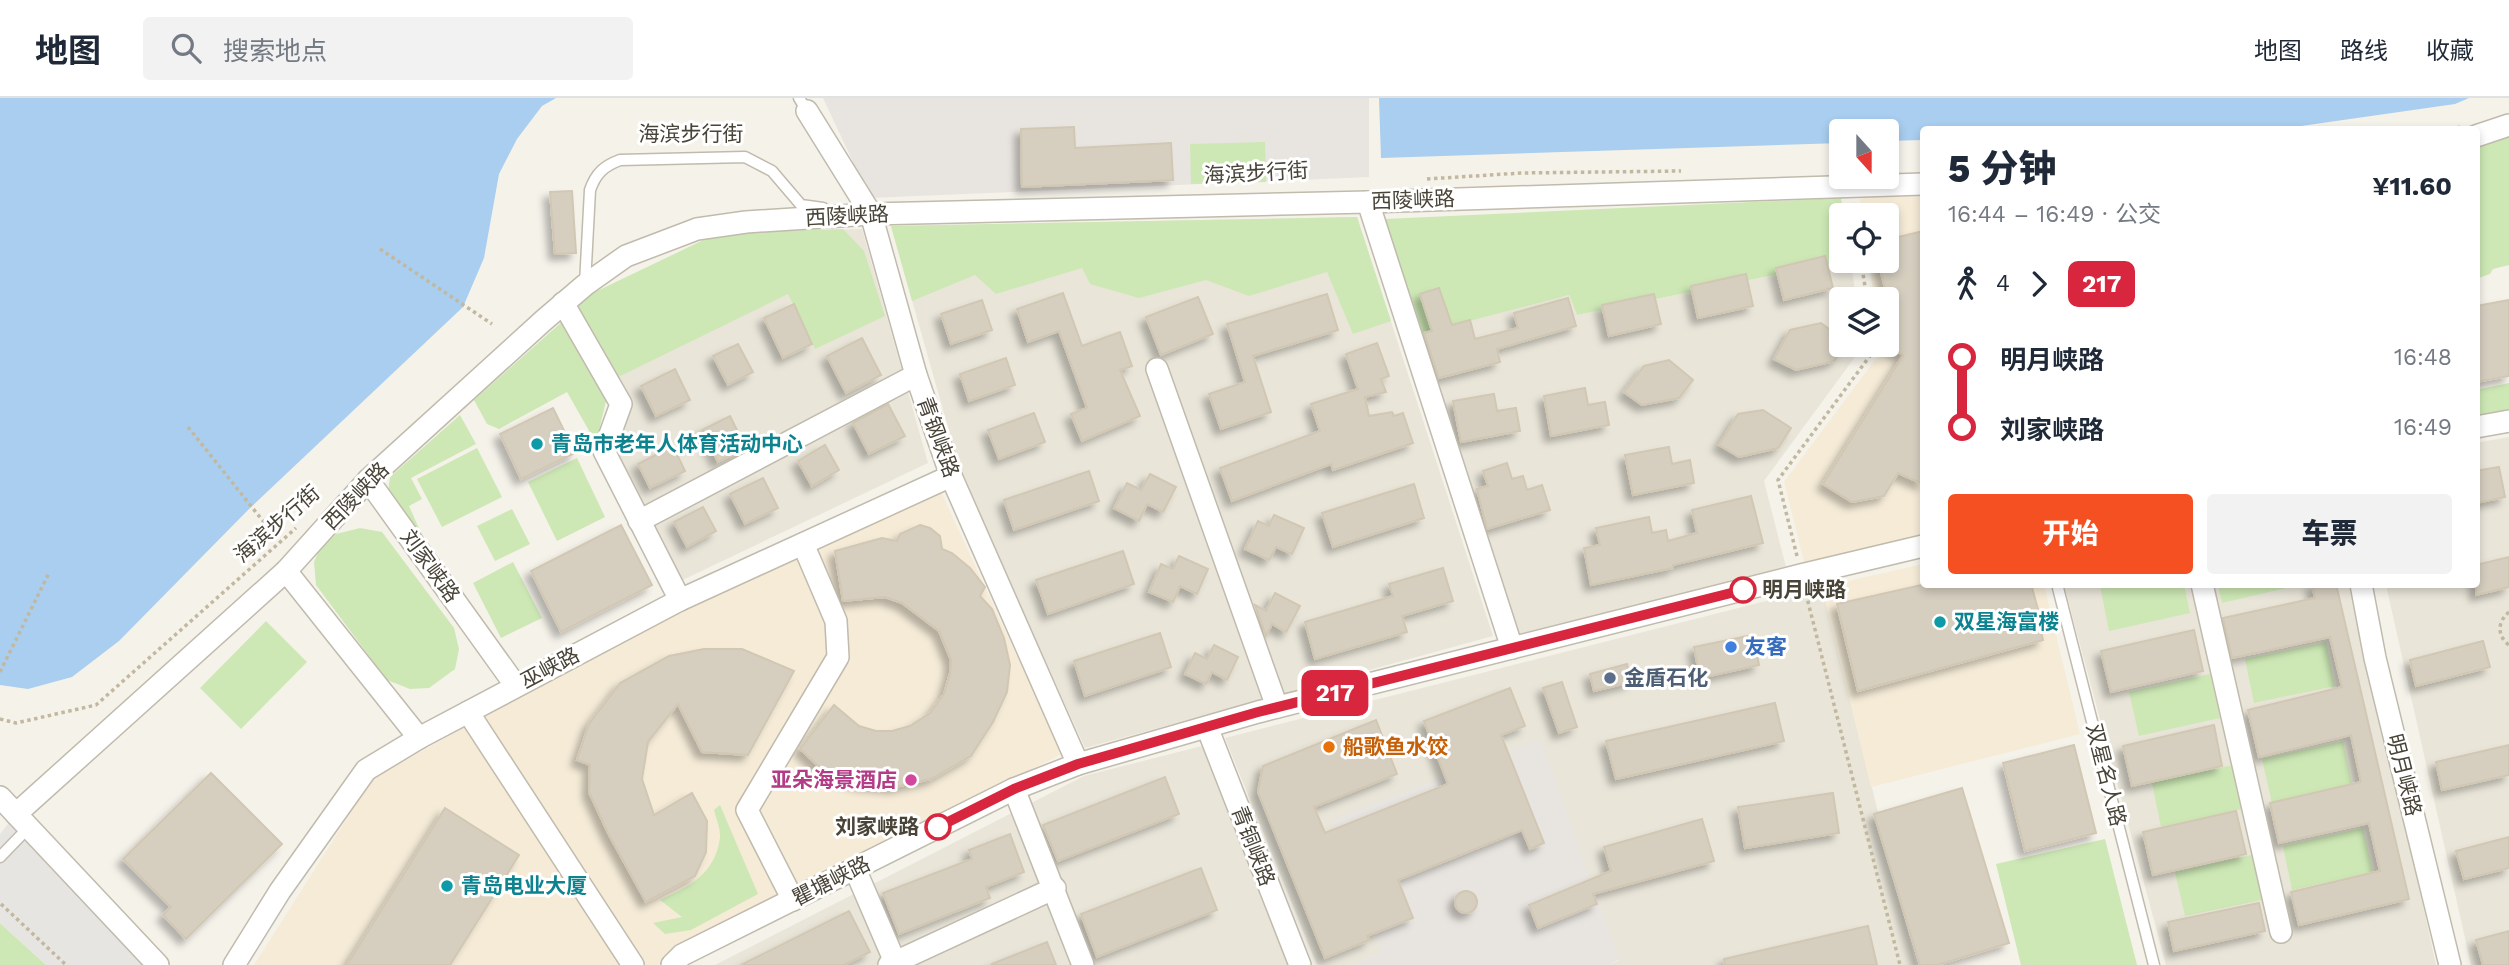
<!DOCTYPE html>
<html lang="zh">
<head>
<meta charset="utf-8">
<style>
	:root { --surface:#fff; --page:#f2f2f3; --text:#1f2937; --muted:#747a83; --line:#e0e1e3; --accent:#f45022 }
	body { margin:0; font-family:"Work Sans","Noto Sans SC",sans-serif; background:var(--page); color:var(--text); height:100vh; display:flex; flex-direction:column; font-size:26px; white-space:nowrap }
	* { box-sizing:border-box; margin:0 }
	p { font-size:23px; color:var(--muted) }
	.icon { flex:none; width:38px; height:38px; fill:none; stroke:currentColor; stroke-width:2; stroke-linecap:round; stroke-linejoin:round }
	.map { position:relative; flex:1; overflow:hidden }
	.sheet { position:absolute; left:1920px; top:28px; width:560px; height:462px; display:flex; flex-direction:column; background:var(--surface); border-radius:7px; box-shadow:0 4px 10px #0003 }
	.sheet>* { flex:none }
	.badge { padding:0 14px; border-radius:10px; font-size:24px; line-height:46px }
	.needle { width:46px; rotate:159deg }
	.controls { position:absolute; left:1829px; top:21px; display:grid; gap:14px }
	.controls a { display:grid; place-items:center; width:70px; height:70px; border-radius:7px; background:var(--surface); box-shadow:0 4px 10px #0003; font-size:35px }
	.map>.badge { position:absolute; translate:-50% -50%; box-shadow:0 0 0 4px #fff }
	.legs { display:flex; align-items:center; gap:10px; height:77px; padding:0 28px; font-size:23px }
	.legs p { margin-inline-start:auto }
	.overview { display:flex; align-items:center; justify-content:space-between; height:119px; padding:0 28px }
	h1 { font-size:38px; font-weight:800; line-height:52px }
	.cta { display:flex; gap:14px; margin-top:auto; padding:14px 28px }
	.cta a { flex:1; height:80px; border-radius:7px; background:var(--accent); color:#fff; font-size:28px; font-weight:800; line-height:80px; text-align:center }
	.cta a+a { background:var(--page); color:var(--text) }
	ul { padding:0 28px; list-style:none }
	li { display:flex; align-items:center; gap:24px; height:70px; font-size:26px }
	li i { display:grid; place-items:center; width:10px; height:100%; margin:0 9px; background:currentColor }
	li i::after { content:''; width:18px; height:18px; margin:-9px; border:5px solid; border-radius:50%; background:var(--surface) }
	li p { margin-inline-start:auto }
	li:first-child i { background:linear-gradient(#0000 50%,currentColor 0) }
	li:last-child i { background:linear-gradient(currentColor 50%,#0000 0) }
	header { display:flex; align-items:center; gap:42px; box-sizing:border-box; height:98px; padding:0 35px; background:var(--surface); border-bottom:2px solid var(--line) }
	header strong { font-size:33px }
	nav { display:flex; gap:38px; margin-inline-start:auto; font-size:24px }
	.search { width:490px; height:63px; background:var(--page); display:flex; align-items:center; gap:18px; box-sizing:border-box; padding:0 24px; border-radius:7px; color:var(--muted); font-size:26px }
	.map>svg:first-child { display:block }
	.residential { fill:#e9e5d9 }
	.commercial { fill:#f5ebd7 }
	.industrial { fill:#e8e4df }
	.green { fill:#cde8b5 }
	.parking { fill:#e7e5e2 }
	.water { fill:#a9ceef }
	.building { fill:#d6cfc0; stroke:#d1c7b3; stroke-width:2; filter:url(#shadow) }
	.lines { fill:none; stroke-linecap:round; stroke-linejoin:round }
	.lane-casing { stroke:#c0bbad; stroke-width:13 }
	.street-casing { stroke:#c0bbad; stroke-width:24 }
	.path { stroke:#c2b89f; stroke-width:3.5; stroke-dasharray:3.5 3.5; stroke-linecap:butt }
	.lane { stroke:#fff; stroke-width:10 }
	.street { stroke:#fff; stroke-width:21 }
	.line-1-casing { stroke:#fff; stroke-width:16 }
	.line-1 { stroke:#d7263d; stroke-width:10 }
	.culture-dot { fill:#0f9aa8; stroke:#fff; stroke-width:2.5 }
	.stop-1-dot { fill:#fff; stroke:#d7263d; stroke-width:3.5 }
	.shop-dot { fill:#3f7fe0; stroke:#fff; stroke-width:2.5 }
	.service-dot { fill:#5c6f8a; stroke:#fff; stroke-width:2.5 }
	.food-dot { fill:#e8710a; stroke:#fff; stroke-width:2.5 }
	.hotel-dot { fill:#d1479c; stroke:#fff; stroke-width:2.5 }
	.labels { text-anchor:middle; stroke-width:6; stroke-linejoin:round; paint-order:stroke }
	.street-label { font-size:21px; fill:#494438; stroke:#fff }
	.culture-label { font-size:21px; font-weight:bold; fill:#0d838f; stroke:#fff; text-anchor:start }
	.stop-label { font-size:21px; font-weight:bold; fill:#494438; stroke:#fff; text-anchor:start }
	.shop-label { font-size:21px; font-weight:bold; fill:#366cbe; stroke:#fff; text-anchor:start }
	.service-label { font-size:21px; font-weight:bold; fill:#4e5e75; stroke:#fff; text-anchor:start }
	.food-label { font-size:21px; font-weight:bold; fill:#c56008; stroke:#fff; text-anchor:start }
	.hotel-label { font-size:21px; font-weight:bold; fill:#b23c85; stroke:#fff; text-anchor:end }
</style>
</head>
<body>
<header>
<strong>地图</strong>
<div class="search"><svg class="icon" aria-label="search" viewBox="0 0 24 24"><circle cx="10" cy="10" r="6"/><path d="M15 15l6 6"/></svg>搜索地点</div>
<nav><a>地图</a><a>路线</a><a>收藏</a></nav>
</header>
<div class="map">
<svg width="2509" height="867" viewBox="0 0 2509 867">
	<defs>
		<filter id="shadow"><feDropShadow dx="-6" dy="6" stdDeviation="3.5" flood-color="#0004"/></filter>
	</defs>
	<rect width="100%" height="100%" fill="#f5f2ea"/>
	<!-- residential -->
	<g class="residential">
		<path d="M1357,119L1493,538L1085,650L962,379L891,128Z"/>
		<path d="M862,131L928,365L672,487L602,358L621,306L572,215L718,135Z"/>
		<path d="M1843,163H1851L1856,201H1841V247L1863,248L1764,383L1786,469L1519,538L1421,236L1569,197L1577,217Z"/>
		<path d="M2509,339V867H2471L2386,487L2476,486V345Z"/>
		<path d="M2064,487H2353L2436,867H2166Z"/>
		<path d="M1822,489L1916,867H1610L1619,862L1381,855L1350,867H1317L1225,640Z"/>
		<path d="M1202,648L1290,867H715L1084,678Z"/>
	</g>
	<!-- commercial -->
	<g class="commercial">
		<path d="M1923,98V440L1805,468L1784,384L1881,254L1880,247H1886V201H1874L1869,163H1886V117H1862L1860,99Z"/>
		<path d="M941,394L1062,656L678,847L658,867H254L372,681L687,506Z"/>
		<path d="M1923,466V486L2044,487L2080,636L1871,689L1822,489Z"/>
	</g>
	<!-- industrial -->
	<g class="industrial">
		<path d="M823,0H1369V79L870,100Z"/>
		<path d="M1541,641L1619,861L1610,867H1350L1381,855L1331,722Z"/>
	</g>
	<!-- green -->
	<g class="green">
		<path d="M2509,38V167L2493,171L2490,176L2476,181V48Z"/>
		<path d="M1265,44L1266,84L1191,86L1190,46Z"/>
		<path d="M1841,100L1844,117H1841L1843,163L1577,217L1569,197L1421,236L1385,121Z"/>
		<path d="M1357,119L1391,223L1353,236L1327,174L1249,198L1206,182L1139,200L1090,186L1082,170L996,196L975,177L912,203L891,128Z"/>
		<path d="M843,131L864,153L885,218L815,251L788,196L608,284L570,206L718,135Z"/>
		<path d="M564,222L607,299L596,345L567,294L499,331L487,326L474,302Z"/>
		<path d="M2509,285V315L2476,322V292Z"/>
		<path d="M460,317L476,346L411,380L422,401L409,408L430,455L388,394L390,379Z"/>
		<path d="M477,350L502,399L442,429L417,381Z"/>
		<path d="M577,360L605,419L557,443L528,384Z"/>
		<path d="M512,411L530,446L495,463L477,428Z"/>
		<path d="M360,430L382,434L454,530L459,551L455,571L429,590L410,591L387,582L316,487L314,464L320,450L336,436Z"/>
		<path d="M513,464L542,520L501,540L473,485Z"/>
		<path d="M2108,486L2184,487L2190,515L2109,533L2100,488Z"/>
		<path d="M2303,486L2222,505L2218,487V486Z"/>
		<path d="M266,523L307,564L241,631L200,590Z"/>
		<path d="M2326,544L2335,588L2254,605L2245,561Z"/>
		<path d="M2210,576L2220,620L2139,638L2129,594Z"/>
		<path d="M2343,643L2352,687L2272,705L2262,661Z"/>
		<path d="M2233,667L2242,711L2161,729L2152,685Z"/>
		<path d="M720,707L758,796L691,832L665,836L653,825L682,819L660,802C689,789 715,776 720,740C721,732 716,720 714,712Z"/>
		<path d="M2363,730L2373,774L2292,792L2283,748Z"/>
		<path d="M2105,741L2137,867H2021L1996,766Z"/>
		<path d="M2256,756L2266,801L2185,818L2175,774Z"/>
		<path d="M0,825L46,867H0Z"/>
	</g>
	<!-- parking -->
	<path class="parking" d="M16,716L158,867H46L0,825V736Z"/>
	<!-- water -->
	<g class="water">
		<path d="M0,0H556L542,8L517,41L499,76L484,160L463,209L249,411L119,543L72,579L28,591L0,587Z"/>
		<path d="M1379,0H2469L2455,6L2287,30L1923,32V42L1887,43L1886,33H1841V45L1381,60Z"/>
	</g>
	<!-- building -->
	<g class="building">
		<path d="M1074,29L1075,50L1171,45L1173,82L1022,89L1021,31Z"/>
		<path d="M572,93L576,155L555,156L550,94Z"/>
		<path d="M1923,133V386L1898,375L1884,398L1852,404L1823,386L1903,257L1886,247V237L1894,225L1878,163H1886V142Z"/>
		<path d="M1825,158L1833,190L1784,202L1776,170Z"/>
		<path d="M1746,176L1753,208L1698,220L1691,188Z"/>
		<path d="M1439,190L1452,227L1470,222L1475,241L1518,230L1514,215L1568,200L1576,228L1497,251L1500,264L1439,280L1424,235L1432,233L1420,196Z"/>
		<path d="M1063,195L1082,248L1120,234L1132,268L1120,272L1140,318L1082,343L1071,316L1087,310L1059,233L1028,244L1017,211Z"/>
		<path d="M1327,196L1338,232L1253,258L1271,314L1221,331L1209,296L1245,284L1227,226Z"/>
		<path d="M1654,196L1661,226L1609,238L1602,207Z"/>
		<path d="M1198,199L1213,236L1161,257L1146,219Z"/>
		<path d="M982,202L992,232L951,246L941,216Z"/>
		<path d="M2509,202V278L2476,284V208Z"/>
		<path d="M794,206L812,246L783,260L764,220Z"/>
		<path d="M1821,225L1841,240V253L1834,263L1796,272L1774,261L1790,232Z"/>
		<path d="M862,240L881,277L846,295L827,258Z"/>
		<path d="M1377,245L1389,278L1381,281L1386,294L1365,299L1369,318L1392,314L1394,318L1403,315L1413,345L1333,372L1331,366L1232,403L1220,370L1320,333L1311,306L1358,291L1346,256Z"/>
		<path d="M738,246L753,274L728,287L713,258Z"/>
		<path d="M1006,260L1015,287L969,303L960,276Z"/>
		<path d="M1669,262L1693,282L1679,300L1642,307L1624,294L1644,268Z"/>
		<path d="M675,271L690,302L656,318L641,288Z"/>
		<path d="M1585,290L1588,307L1605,304L1609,327L1551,338L1544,298Z"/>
		<path d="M1494,296L1497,313L1516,310L1520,333L1461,344L1453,303Z"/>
		<path d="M888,306L905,338L869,356L853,325Z"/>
		<path d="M553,310L575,355L521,381L500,336Z"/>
		<path d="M1763,312L1791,330L1778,350L1739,359L1719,347L1738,316Z"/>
		<path d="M1034,315L1045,344L999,361L988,332Z"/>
		<path d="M730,318L746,350L718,364L702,332Z"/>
		<path d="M825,347L839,372L812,388L798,363Z"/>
		<path d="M673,348L685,373L650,390L638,366Z"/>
		<path d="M1669,349L1672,366L1690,362L1694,385L1633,397L1625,357Z"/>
		<path d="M1507,365L1512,381L1523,378L1527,392L1542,387L1550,412L1487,431L1477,391L1488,388L1483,373Z"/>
		<path d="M2499,369L2505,399L2476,405V373Z"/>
		<path d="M1089,373L1099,403L1014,432L1004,402Z"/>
		<path d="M1150,376L1176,389L1163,414L1147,406L1139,423L1114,410L1127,385L1141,392Z"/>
		<path d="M763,380L778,410L745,426L730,396Z"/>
		<path d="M1414,386L1424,420L1333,449L1322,415Z"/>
		<path d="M1751,398L1763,445L1673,467V470L1591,487L1584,450L1600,447L1596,430L1649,419L1652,435L1666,432L1668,443L1697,435L1692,412Z"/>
		<path d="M703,409L716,433L687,449L674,424Z"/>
		<path d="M1274,417L1304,430L1292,456L1276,449L1269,462L1245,451L1258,423L1269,428Z"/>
		<path d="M621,427L652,487L561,534L531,473Z"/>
		<path d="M920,427L930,430L940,438L942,451L952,455L970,470L985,489L980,498L992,511L1004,540L1010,567L1007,594L993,624L971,658L931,681L895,689L862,686L827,676L800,651L834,607L859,628L876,633H892L910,628L930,615L944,596L950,575L951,562L939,533L902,505L885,499L843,503L835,453L882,440L897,443L900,436Z"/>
		<path d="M1123,453L1134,486L1048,516L1036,482Z"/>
		<path d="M1179,458L1208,471L1197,496L1180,488L1173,504L1149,494L1161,466L1173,471Z"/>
		<path d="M2509,459V489L2476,497V467Z"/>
		<path d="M1443,470L1453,503L1402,518L1407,534L1315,561L1305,524L1393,498L1389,486Z"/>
		<path d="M1926,486H2031L2044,533L2041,534L2043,542L1858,593L1837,506Z"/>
		<path d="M2312,486H2336L2409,801L2299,827L2291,794L2380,773L2369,725L2279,745L2270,705L2361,684L2351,637L2259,659L2248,612L2342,589L2330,539L2232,560L2223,520L2315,500Z"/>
		<path d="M1275,495L1300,508L1286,534L1272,526L1266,538L1255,507L1266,513Z"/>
		<path d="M2194,532L2203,573L2111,594L2101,553Z"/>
		<path d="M1160,535L1171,569L1085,598L1074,563Z"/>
		<path d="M1753,537L1759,567L1700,580L1694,549Z"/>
		<path d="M2483,543L2490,569L2416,588L2410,562Z"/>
		<path d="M1214,547L1238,559L1227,582L1212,574L1206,586L1185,576L1195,555L1207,561Z"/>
		<path d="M704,551H742L794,573L748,657L702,654L678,606L648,644L642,681L654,717L692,695L707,723L706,754L695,778L646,804L608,735L589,694L590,667L577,662L589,626L620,585L669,558Z"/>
		<path d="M1627,566L1631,584L1594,593L1590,576Z"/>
		<path d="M1562,584L1577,629L1559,635L1543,590Z"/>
		<path d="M1510,590L1525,628L1501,637L1544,745L1530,751L1522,732L1398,782L1413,820L1367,838L1369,842L1325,860L1258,694L1263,668L1376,622L1397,676L1314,709L1325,735L1448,686L1424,623Z"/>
		<path d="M1775,605L1784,643L1616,681L1606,643Z"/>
		<path d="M2214,627L2222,668L2132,688L2123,648Z"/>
		<path d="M2074,647L2096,735L2025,753L2003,665Z"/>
		<path d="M2509,647V677L2442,692L2436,664Z"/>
		<path d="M211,675L282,746L186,841L163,817L171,809L123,761Z"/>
		<path d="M1165,679L1179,716L1058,763L1043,727Z"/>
		<path d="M1962,690L2009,845L1937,867H1920L1874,716Z"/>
		<path d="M1833,695L1839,735L1745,750L1738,709Z"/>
		<path d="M445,710L519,757L450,867H347Z"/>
		<path d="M2236,713L2246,756L2153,777L2143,734Z"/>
		<path d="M1702,721L1714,763L1593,796L1597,806L1538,830L1529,807L1611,773L1604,749Z"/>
		<path d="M1010,736L1024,774L986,789L990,800L899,836L883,795L972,761L969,752Z"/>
		<path d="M2509,739V770L2464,781L2456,753Z"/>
		<path d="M1201,770L1217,812L1097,859L1081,816Z"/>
		<circle cx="1466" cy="804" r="11"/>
		<path d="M2259,805L2265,833L2174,853L2168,824Z"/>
		<path d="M849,813L870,854L844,867H741Z"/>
		<path d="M1868,828L1877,867H1725L1724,861Z"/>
		<path d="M2509,833V867H2483L2476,842Z"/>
		<path d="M1047,844L1056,867H992V866Z"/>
	</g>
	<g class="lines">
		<defs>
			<g id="lane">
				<path d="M799,0L807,13"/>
				<path d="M585,186L590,92C596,75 604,68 620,62L745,59L772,73L801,107L823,110"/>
				<path d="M2057,486L2154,867"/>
				<path d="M0,759L29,729"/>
			</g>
			<g id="street">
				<path d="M807,13L871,116L916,277L951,378L1078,666"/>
				<path d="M2476,38L2509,27"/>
				<path d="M1368,104L1512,550"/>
				<path d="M563,205L621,306L604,353L680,502"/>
				<path d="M1157,271L1277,609"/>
				<path d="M2476,329L2509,323"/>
				<path d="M368,382L516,588"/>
				<path d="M639,423L916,277"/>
				<path d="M286,473L419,640"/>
				<path d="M2202,486L2281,834"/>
				<path d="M2361,486L2375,560L2450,867"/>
				<path d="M468,614L633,867"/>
				<path d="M1207,629L1300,867"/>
				<path d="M1014,691L1083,867"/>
				<path d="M0,699L16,716L286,473L368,382L544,222L585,187L626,158L697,131L746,124L871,116L1368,104L1923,86"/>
				<path d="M16,716L158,867"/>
				<path d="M855,771L895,864"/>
				<path d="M793,802L747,712L838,559L836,523L803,446"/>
				<path d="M234,867L280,793L366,672L419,640L680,502L951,378"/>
				<path d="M672,867L682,857L1014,691L1078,666L1258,614L1801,477L1923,448"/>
				<path d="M889,867L1055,790"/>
			</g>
		</defs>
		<!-- lane casing -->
		<use href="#lane" class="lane-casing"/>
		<!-- street casing -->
		<use href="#street" class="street-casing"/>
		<!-- path -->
		<g class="path">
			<path d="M2451,32L2460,29"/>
			<path d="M1427,81L1521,75L1681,73"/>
			<path d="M1853,105L1855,117"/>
			<path d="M380,151L492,226"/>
			<path d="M1861,163L1867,201"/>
			<path d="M188,329L271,433"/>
			<path d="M1797,458L1778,382L1875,251L1874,247"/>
			<path d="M1806,496L1900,867"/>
			<path d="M2509,514C2497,524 2497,538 2509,547"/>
			<path d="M0,574L49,475"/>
			<path d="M0,621L16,625L96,607L296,430"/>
			<path d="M1,806L66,867"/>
		</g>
		<!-- lane -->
		<use href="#lane" class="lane"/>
		<!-- street -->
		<use href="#street" class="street"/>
	</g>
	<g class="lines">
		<defs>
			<path id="line-1" d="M938,729L1014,691L1078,666L1258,614L1743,492"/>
		</defs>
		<!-- line-1 casing -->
		<use href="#line-1" class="line-1-casing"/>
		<!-- line-1 -->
		<use href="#line-1" class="line-1"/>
	</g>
	<!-- markers -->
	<g class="culture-dot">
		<circle cx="537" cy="346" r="7"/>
		<circle cx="1940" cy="524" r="7"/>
		<circle cx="447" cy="788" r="7"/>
	</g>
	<g class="stop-1-dot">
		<circle cx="1743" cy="492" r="12"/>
		<circle cx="938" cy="729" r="12"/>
	</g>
	<circle class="shop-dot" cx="1731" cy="549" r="7"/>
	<circle class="service-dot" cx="1610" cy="580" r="7"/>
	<circle class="food-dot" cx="1329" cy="649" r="7"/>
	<circle class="hotel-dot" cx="911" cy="682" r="7"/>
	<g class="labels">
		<!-- street labels -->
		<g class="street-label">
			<text x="691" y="43">海滨步行街</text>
			<text transform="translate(1256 75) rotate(-3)" y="7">海滨步行街</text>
			<text transform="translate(1413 102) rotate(-2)" y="7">西陵峡路</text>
			<text transform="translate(847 118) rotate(-3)" y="7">西陵峡路</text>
			<text transform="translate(938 339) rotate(70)" y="7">青钢峡路</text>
			<text transform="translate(356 398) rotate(-46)" y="7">西陵峡路</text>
			<text transform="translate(277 426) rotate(-41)" y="7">海滨步行街</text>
			<text transform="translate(430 468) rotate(54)" y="7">刘家峡路</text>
			<text transform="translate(550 570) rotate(-28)" y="7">巫峡路</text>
			<text transform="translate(2106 677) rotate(76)" y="7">双星名人路</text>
			<text transform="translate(2404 677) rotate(76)" y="7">明月峡路</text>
			<text transform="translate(1253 748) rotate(69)" y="7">青铜峡路</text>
			<text transform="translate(831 783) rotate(-27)" y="7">瞿塘峡路</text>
		</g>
		<!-- culture labels -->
		<g class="culture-label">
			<text x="551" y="353">青岛市老年人体育活动中心</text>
			<text x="1954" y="531">双星海富楼</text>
			<text x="461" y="795">青岛电业大厦</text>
		</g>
		<!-- stop labels -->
		<g class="stop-label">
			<text x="1762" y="499">明月峡路</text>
			<text x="919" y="736" text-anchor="end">刘家峡路</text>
		</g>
		<!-- shop labels -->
		<g class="shop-label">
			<text x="1745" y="556">友客</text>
		</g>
		<!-- service labels -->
		<g class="service-label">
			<text x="1624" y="587">金盾石化</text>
		</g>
		<!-- food labels -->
		<g class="food-label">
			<text x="1343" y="656">船歌鱼水饺</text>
		</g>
		<!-- hotel labels -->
		<g class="hotel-label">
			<text x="897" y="689">亚朵海景酒店</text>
		</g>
	</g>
</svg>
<div class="controls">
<a><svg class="needle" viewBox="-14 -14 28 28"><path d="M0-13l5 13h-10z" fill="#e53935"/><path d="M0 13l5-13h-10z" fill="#747a83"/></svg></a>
<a><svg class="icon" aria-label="locate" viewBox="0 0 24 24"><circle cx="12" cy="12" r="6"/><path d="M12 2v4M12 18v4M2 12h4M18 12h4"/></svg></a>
<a><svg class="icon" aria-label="layers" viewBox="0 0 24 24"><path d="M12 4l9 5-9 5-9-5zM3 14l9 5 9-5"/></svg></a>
</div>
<b class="badge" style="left:1335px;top:595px;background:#d7263d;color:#fff">217</b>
<section class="sheet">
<div class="overview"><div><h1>5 分钟</h1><p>16:44 – 16:49 · 公交</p></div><b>¥11.60</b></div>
<div class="legs"><svg class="icon" aria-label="walk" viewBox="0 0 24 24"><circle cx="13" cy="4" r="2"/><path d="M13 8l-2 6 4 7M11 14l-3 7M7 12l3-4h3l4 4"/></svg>4<svg class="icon" aria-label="forward" viewBox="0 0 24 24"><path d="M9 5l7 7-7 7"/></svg><b class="badge" style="background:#d7263d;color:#fff">217</b></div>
<ul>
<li><i style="color:#d7263d"></i><b>明月峡路</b><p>16:48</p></li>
<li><i style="color:#d7263d"></i><b>刘家峡路</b><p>16:49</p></li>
</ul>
<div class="cta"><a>开始</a><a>车票</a></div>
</section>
</div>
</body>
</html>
